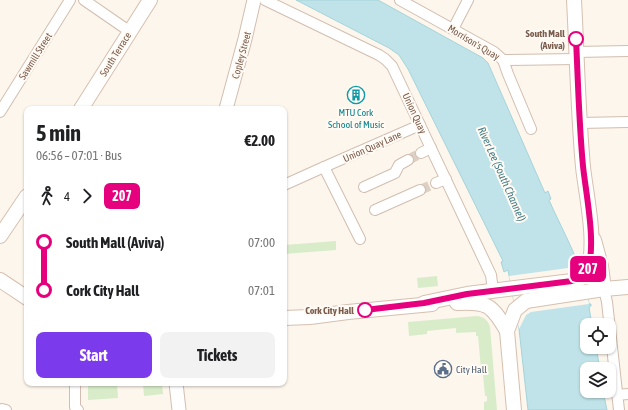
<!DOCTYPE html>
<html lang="en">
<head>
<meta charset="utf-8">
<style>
	:root { --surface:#fff; --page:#f2f2f2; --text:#202124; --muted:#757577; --accent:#7c3aed }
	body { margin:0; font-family:"Asap Condensed",sans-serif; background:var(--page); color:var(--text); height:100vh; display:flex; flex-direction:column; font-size:15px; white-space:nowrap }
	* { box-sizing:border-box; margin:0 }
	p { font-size:13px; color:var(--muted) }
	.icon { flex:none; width:22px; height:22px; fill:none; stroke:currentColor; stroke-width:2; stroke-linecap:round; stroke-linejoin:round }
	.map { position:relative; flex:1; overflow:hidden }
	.details { position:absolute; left:24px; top:106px; width:263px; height:280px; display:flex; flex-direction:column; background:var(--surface); border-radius:8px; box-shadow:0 1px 3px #0004 }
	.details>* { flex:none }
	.badge { padding:0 8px; border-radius:6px; font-size:14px; line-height:26px }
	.tools { position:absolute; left:580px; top:318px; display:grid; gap:8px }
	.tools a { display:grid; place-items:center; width:36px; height:36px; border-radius:8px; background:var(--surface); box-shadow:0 1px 3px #0004; font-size:20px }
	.map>.badge { position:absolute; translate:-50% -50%; box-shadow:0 0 0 2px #fff }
	.legs { display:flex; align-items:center; gap:6px; height:44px; padding:0 12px; font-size:13px }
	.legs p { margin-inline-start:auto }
	.headline { display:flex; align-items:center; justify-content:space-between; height:68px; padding:0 12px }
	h1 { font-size:22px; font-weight:700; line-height:30px }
	.button { display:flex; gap:8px; margin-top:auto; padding:8px 12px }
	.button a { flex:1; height:46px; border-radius:8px; background:var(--accent); color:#fff; font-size:16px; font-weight:700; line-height:46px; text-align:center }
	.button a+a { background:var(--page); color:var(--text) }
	ul { padding:0 12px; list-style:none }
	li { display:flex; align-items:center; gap:14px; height:48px; font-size:15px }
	li i { display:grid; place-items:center; width:6px; height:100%; margin:0 5px; background:currentColor }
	li i::after { content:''; width:10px; height:10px; margin:-5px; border:3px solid; border-radius:50%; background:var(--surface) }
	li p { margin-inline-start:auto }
	li:first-child i { background:linear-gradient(#0000 50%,currentColor 0) }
	li:last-child i { background:linear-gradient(currentColor 50%,#0000 0) }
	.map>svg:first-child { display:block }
	.green { fill:#d8ecc9 }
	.water { fill:#bfe3e8; stroke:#a5d3da }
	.pier { fill:#fdf6ec }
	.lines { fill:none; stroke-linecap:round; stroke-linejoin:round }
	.minor-tunnel { stroke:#dcd0c4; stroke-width:10; stroke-dasharray:10 5; stroke-linecap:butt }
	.minor-casing { stroke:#d1beb0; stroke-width:12 }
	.tertiary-casing { stroke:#d1beb0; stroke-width:15 }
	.secondary-casing { stroke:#d6c0b0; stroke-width:16 }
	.minor { stroke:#fff; stroke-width:10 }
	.tertiary { stroke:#fff; stroke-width:13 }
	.secondary { stroke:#fff; stroke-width:14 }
	.line-1-casing { stroke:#fff; stroke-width:9 }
	.line-1 { stroke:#e6007e; stroke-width:6 }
	.stop-1-dot { fill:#fff; stroke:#e6007e; stroke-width:2 }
	.labels { text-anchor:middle; stroke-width:4; stroke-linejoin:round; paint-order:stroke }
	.stop-label { font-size:10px; font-weight:bold; fill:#7a5c4d; stroke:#fffaf3; text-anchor:end }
	.street-label { font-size:10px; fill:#7a5c4d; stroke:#fffaf3 }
	.culture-label { font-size:10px; fill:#0d838f; stroke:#fffaf3 }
	.service-label { font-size:10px; fill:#4e5e75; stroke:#fffaf3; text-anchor:start }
	.water-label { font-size:11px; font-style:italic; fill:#437c86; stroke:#fffaf3 }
</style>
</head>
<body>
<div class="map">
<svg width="628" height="410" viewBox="0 0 628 410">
	<rect width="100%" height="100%" fill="#fdf6ec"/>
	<!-- green -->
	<g class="green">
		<path d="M336,241V250L284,254V245Z"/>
		<path d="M437,276L438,286L418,288L417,278Z"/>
		<path d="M477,316C484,317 488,320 490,327L497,410H484V402L487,401V396H485L483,375H486L485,369H481L478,336H476V332L456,333V328L427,331V334L409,336L408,322Z"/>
		<path d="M88,383H117L118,398L88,400Z"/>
		<path d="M143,383H162L163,394L144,396Z"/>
	</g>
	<!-- water -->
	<path class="water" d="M296,0H378L483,58L488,63L545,193L548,191L551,199L549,200C564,234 584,267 589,304H591V306L589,307L592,325H587V347H596L600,369H587V391H603L607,410H528L519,329L508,270L504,272L501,262L503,261L408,69L399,55L389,48Z"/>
	<!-- pier -->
	<path class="pier" d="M575,259L586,285L589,304L531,312L526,315L519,329L509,276L568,268L573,265Z"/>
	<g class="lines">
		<!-- minor-tunnel -->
		<g class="minor-tunnel">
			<path d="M408,160L421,153"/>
			<path d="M420,190L436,183"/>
		</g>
		<defs>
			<g id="minor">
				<path d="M84,0L129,31"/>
				<path d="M265,0L379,55L385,59L392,66L491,275L493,291"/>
				<path d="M400,0L494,52L503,60L508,74L531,129"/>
				<path d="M453,29L468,0"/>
				<path d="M576,52L628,51"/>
				<path d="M503,60L577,59"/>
				<path d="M0,112L70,0"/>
				<path d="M580,123L628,122"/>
				<path d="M421,153L431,148"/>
				<path d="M436,183L446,179"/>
				<path d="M284,185L324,167"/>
				<path d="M364,187L395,173L399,165L408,160"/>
				<path d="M375,210L420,190"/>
				<path d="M360,239L324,167L420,125"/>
				<path d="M604,289L607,302L619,410"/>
				<path d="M75,383V407L78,410"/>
				<path d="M617,395L628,394"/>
				<path d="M2,409L6,410"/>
			</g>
			<g id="tertiary">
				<path d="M226,109L245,39L254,0"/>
				<path d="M176,383L179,410"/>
			</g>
			<g id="secondary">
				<path d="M81,109L150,0"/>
				<path d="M0,236L27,196"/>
				<path d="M594,240L601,266L604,289"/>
				<path d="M0,280L27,298"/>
				<path d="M424,303L467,294L572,281C579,280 584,278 587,272C598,246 586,195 583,167C578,111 577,56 574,0"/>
				<path d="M457,303C487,301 492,305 507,331"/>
				<path d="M284,318L310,317L348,312L432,304"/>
				<path d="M514,410L507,331L515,310L526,301L604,289L628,287"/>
			</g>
		</defs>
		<!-- minor casing -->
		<use href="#minor" class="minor-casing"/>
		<!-- tertiary casing -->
		<use href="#tertiary" class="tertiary-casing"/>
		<!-- secondary casing -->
		<use href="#secondary" class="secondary-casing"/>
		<!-- minor -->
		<use href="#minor" class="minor"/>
		<!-- tertiary -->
		<use href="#tertiary" class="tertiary"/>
		<!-- secondary -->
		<use href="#secondary" class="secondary"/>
	</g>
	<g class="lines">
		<defs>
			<path id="line-1" d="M365,310L424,303L467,294L572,281C579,280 584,278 587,272C597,246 586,195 583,166C579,124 578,81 576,39"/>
		</defs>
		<!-- line-1 casing -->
		<use href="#line-1" class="line-1-casing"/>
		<!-- line-1 -->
		<use href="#line-1" class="line-1"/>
	</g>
	<!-- icons -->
	<defs>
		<symbol id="building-ring" viewBox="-11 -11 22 22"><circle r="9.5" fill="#fffaf3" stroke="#0f9aa8" stroke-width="1.5"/><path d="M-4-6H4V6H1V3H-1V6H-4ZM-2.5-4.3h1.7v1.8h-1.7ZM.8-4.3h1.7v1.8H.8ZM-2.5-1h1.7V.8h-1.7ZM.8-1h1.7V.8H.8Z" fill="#0f9aa8"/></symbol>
		<symbol id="civic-ring" viewBox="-11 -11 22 22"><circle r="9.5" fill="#fffaf3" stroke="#5c6f8a" stroke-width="1.5"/><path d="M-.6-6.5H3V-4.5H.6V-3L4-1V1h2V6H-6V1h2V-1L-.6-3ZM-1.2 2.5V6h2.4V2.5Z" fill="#5c6f8a"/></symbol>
	</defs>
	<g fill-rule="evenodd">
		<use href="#building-ring" x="346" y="85" width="20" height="20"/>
		<use href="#civic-ring" x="433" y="359" width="20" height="20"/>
	</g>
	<!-- markers -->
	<g class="stop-1-dot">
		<circle cx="576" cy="39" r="7"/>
		<circle cx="365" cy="310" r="7"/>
	</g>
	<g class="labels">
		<!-- stop labels -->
		<g class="stop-label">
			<text x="565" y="37">South Mall<tspan x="565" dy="12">(Aviva)</tspan></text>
			<text x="354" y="314">Cork City Hall</text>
		</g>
		<!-- street labels -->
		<g class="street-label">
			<text transform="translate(474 42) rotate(31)" y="4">Morrison's Quay</text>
			<text transform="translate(115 54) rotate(-58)" y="4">South Terrace</text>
			<text transform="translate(241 55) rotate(-75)" y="4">Copley Street</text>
			<text transform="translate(35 56) rotate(-58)" y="4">Sawmill Street</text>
			<text transform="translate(415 113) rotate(65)" y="4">Union Quay</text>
			<text transform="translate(372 146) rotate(-24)" y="4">Union Quay Lane</text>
		</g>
		<!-- culture labels -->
		<g class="culture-label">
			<text x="356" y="116">MTU Cork<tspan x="356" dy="12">School of Music</tspan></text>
		</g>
		<!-- service labels -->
		<g class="service-label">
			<text x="456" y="373">City Hall</text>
		</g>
		<!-- water labels -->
		<g class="water-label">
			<text transform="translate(502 174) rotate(66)" y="4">River Lee (South Channel)</text>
		</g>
	</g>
</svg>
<div class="tools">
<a><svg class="icon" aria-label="locate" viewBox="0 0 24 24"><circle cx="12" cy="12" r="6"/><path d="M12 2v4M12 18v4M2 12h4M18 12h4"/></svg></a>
<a><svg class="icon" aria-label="layers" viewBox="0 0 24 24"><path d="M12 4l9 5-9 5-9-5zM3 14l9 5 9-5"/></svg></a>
</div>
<b class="badge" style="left:588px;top:269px;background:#e6007e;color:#fff">207</b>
<section class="details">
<div class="headline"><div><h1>5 min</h1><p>06:56 – 07:01 · Bus</p></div><b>€2.00</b></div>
<div class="legs"><svg class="icon" aria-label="walk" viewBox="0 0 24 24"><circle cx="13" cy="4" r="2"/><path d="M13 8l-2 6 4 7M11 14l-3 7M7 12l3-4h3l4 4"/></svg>4<svg class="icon" aria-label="forward" viewBox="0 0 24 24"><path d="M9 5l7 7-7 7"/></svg><b class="badge" style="background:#e6007e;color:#fff">207</b></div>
<ul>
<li><i style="color:#e6007e"></i><b>South Mall (Aviva)</b><p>07:00</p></li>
<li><i style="color:#e6007e"></i><b>Cork City Hall</b><p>07:01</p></li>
</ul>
<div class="button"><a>Start</a><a>Tickets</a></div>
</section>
</div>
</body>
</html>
